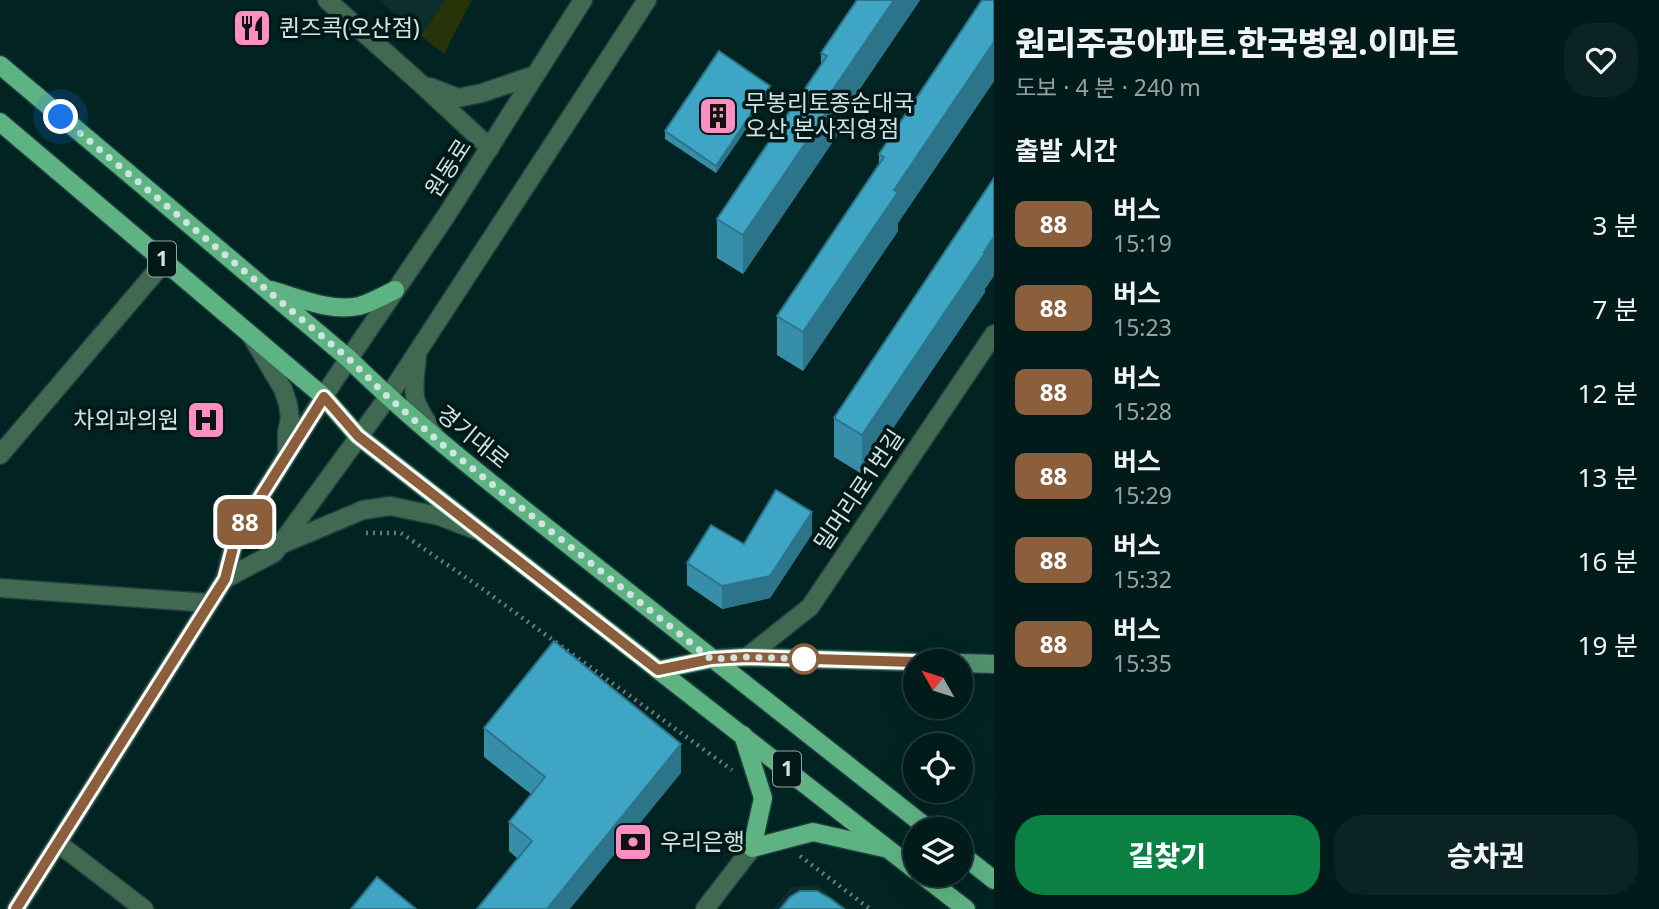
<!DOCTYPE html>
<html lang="ko">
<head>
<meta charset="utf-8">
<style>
	:root { --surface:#011a1a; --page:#0b2323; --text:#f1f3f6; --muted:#96a1a2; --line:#233839; --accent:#0b8043 }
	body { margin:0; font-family:"Noto Sans","Noto Sans KR",sans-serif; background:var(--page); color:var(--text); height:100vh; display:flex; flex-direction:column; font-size:26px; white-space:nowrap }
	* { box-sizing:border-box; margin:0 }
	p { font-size:23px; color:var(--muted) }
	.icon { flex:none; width:38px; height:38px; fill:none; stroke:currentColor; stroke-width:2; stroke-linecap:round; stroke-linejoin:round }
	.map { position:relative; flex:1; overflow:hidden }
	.side { display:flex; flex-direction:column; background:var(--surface); width:665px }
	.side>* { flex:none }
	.badge { padding:0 14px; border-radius:10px; font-size:24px; line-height:46px }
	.needle { width:46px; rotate:309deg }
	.controls { position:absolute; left:903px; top:649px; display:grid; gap:14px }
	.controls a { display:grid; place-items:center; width:70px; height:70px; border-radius:50%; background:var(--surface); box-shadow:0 7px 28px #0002,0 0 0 2px var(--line); font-size:35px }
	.you { position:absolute; width:35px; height:35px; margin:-18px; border:5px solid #fff; border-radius:50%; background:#1a73e8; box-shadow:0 0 0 10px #1a73e833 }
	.map>.badge { position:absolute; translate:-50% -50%; box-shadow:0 0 0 4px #fff }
	h2 { padding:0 21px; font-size:26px; line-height:63px }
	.round { display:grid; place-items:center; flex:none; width:74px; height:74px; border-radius:28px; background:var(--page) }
	.head { display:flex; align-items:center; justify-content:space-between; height:119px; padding:0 21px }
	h1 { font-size:33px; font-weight:800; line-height:52px }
	.action { display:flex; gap:14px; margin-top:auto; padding:14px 21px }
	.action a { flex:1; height:80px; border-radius:28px; background:var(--accent); color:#fff; font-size:28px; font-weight:800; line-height:80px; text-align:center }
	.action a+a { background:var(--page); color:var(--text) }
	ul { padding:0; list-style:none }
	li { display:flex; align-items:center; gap:21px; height:84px; padding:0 21px }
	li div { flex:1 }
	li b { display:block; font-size:26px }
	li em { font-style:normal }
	li .badge { min-width:77px; font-weight:700; text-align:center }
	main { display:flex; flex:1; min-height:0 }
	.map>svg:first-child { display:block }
	.built { fill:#0c2f2d }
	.green { fill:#263407 }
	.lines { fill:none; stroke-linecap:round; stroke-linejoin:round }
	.minor-casing { stroke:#1e3e3d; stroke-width:21 }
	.tertiary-casing { stroke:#1e3e3d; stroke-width:21 }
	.secondary-casing { stroke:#1e3e3d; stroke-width:21 }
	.primary-casing { stroke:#1e3e3d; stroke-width:21 }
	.path { stroke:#647e7d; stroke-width:4.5; stroke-dasharray:2 5; stroke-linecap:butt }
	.minor { stroke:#416851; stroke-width:18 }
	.tertiary { stroke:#416851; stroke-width:18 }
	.secondary { stroke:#52926d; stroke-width:18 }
	.primary { stroke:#5eb383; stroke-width:18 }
	.wall { fill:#368ea9 }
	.shaded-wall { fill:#2c748a }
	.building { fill:#3fa5c5; stroke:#2c748a; stroke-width:2 }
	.line-casing { stroke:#fff; stroke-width:16 }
	.line { stroke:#8b5e3c; stroke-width:10 }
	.walk { stroke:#d1e3e1; stroke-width:7; stroke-dasharray:0 12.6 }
	.stop-dot { fill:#fff; stroke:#8b5e3c; stroke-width:3.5 }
	.labels { text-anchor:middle; stroke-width:7; stroke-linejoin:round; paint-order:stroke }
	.shield { fill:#021917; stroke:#93a6a4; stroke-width:2 }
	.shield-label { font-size:21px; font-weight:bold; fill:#d1e3e1 }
	.poi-label { font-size:23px; fill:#d1e3e1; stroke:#021917; text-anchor:start }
	.street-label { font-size:23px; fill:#d1e3e1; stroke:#021917 }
</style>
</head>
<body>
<main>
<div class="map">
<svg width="994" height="909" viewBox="0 0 994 909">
	<rect width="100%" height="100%" fill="#012322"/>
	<!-- built -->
	<g class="built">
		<path d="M379,0H445L421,36Z"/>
		<path d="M816,885L849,909H773L791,887Z"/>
	</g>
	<!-- green -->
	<path class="green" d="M445,0H472L444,54L421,36Z"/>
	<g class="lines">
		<defs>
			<g id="minor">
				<path d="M327,0L420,83L490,148"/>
				<path d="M430,87L458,98L482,93L535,75"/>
				<path d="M0,455L165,261"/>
				<path d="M0,588L209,603"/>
				<path d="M747,657L810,607L994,334"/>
				<path d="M59,844L144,909"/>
				<path d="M705,909L752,848"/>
			</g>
			<g id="tertiary">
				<path d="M252,337L283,389L288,404L290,418L287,432V453"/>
				<path d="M417,357C413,396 410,398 433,431"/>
				<path d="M280,545L363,510L390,506L439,516L476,530"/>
				<path d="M225,579L274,553L388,397L647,0"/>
				<path d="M16,909L225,579L236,536L333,382L446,216L583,0"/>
			</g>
			<g id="secondary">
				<path d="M711,659L747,657L915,662"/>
				<path d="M961,663L994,664"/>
			</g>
			<g id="primary">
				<path d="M0,65L349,359C421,430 501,491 580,554C696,646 813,737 930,830"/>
				<path d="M0,122L324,397L358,436L915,870"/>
				<path d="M271,290C299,298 330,312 359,306C371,303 384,295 395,290"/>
				<path d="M658,670L711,659"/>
				<path d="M743,735L763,798L752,848L813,832L884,848"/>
				<path d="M961,854L994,880"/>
				<path d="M922,875L966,909"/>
			</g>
		</defs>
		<!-- minor casing -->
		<use href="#minor" class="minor-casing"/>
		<!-- tertiary casing -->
		<use href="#tertiary" class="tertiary-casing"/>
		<!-- secondary casing -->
		<use href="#secondary" class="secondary-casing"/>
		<!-- primary casing -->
		<use href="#primary" class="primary-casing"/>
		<!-- path -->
		<g class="path">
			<path d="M366,533H401L484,590L732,770"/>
			<path d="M800,856L870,909"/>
		</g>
		<!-- minor -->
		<use href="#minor" class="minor"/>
		<!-- tertiary -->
		<use href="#tertiary" class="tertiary"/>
		<!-- secondary -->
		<use href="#secondary" class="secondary"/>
		<!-- primary -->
		<use href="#primary" class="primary"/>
	</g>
	<!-- wall -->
	<g class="wall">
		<path d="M857,0H920L838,121V134L743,274L717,258V219L821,65V53Z"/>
		<path d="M994,0V81L898,223V231L803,371L777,355V316L879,166V154Z"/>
		<path d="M770,94L716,173L665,139V131Z"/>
		<path d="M985,289V292L862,474L834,457V418Z"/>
		<path d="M812,534L770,598L722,609L687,585V563L744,544Z"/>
		<path d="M484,728L681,773L518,859L509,851V822L531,794L484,757Z"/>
	</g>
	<!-- shaded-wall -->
	<g class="shaded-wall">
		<path d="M894,0H920L838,121V134L743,274V235L832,91Z"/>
		<path d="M994,42V81L898,223V231L803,371V332L894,190Z"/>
		<path d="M770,86V94L716,173V166Z"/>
		<path d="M994,237V276L985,289V292L862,474V435Z"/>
		<path d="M812,512V534L770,598L722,609V586Z"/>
		<path d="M681,744V773L570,909H547Z"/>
	</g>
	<!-- building -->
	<g class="building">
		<path d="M857,0H894L832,91L838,95L743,235L717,219L827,56L821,53Z"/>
		<path d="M982,0H994V42L894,190L898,192L803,332L777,316L884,157L879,154Z"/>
		<path d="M719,51L770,86L716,166L665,131Z"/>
		<path d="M994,178V237L984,252L985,253L862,435L834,418Z"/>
		<path d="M776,490L812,512L770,576L722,586L687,563L711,525L744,544Z"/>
		<path d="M554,641L681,744L547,909H477L532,841L509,822L545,777L484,728Z"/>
		<path d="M377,877L416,909H351Z"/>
		<path d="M800,891H817L831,899L844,909H780L790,897Z"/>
	</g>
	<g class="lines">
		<defs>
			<path id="line" d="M16,909L225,579L236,536L324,397L358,436L658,670L711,659L747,657L915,662"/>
		</defs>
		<!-- line casing -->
		<use href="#line" class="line-casing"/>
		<!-- line -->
		<use href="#line" class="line"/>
		<!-- walk -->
		<path class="walk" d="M61,117L349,359L388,397L443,445L711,659L747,657L804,659"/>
	</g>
	<!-- icons -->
	<defs>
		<symbol id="restaurant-square" viewBox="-11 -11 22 22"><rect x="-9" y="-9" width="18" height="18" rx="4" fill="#fc8fc1" stroke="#021917"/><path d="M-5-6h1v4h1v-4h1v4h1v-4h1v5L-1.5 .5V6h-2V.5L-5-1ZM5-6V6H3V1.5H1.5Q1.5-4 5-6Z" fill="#111"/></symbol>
		<symbol id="building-square" viewBox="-11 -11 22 22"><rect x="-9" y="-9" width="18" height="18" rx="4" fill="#fc8fc1" stroke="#021917"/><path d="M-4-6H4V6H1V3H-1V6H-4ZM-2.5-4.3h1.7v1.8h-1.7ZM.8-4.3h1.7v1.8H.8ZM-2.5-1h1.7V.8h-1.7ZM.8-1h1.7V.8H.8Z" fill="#111"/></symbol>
		<symbol id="hospital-square" viewBox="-11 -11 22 22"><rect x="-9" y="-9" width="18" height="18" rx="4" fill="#fc8fc1" stroke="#021917"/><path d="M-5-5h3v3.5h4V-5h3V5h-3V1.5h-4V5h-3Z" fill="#111"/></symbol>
		<symbol id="bank-square" viewBox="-11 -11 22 22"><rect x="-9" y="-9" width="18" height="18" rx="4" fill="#fc8fc1" stroke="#021917"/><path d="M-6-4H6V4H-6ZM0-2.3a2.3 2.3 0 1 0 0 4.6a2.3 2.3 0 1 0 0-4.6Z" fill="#111"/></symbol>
	</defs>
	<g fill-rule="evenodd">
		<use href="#restaurant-square" x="230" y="6" width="44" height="44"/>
		<use href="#building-square" x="696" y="94" width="44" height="44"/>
		<use href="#hospital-square" x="184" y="398" width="44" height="44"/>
		<use href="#bank-square" x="611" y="820" width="44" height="44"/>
	</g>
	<!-- markers -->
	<circle class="stop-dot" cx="804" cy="659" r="14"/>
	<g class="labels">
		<!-- shield labels -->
		<g class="shield">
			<rect x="148" y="241.5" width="28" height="35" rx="5"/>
			<rect x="773" y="751.5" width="28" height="35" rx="5"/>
		</g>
		<g class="shield-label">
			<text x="162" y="266">1</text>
			<text x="787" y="776">1</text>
		</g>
		<!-- poi labels -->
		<g class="poi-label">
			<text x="279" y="36">퀸즈콕(오산점)</text>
			<text x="745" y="111">무봉리토종순대국<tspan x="745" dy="26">오산 본사직영점</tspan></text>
			<text x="179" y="428" text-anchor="end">차외과의원</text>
			<text x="660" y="850">우리은행</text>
		</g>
		<!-- street labels -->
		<g class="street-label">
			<text transform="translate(448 168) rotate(-57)" y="8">원동로</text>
			<text transform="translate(473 437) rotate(39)" y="8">경기대로</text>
			<text transform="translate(859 490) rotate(-56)" y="8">밀머리로1번길</text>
		</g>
	</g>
</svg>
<div class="controls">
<a><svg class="needle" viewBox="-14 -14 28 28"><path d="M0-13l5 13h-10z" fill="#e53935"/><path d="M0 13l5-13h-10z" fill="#96a1a2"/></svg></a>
<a><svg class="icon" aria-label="locate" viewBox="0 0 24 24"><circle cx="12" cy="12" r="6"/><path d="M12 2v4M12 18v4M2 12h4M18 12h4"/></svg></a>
<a><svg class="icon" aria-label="layers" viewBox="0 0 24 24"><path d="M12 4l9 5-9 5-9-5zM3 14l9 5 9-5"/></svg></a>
</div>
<div class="you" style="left:61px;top:117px"></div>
<b class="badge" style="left:245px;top:522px;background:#8b5e3c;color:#fff">88</b>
</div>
<section class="side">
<div class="head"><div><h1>원리주공아파트.한국병원.이마트</h1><p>도보 · 4 분 · 240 m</p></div><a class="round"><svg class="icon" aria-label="heart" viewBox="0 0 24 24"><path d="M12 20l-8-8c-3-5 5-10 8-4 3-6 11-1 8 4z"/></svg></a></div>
<h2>출발 시간</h2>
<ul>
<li><span class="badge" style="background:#8b5e3c;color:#fff">88</span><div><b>버스</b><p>15:19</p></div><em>3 분</em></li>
<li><span class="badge" style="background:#8b5e3c;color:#fff">88</span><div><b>버스</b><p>15:23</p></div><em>7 분</em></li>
<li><span class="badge" style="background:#8b5e3c;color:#fff">88</span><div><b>버스</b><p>15:28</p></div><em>12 분</em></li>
<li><span class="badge" style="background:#8b5e3c;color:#fff">88</span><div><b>버스</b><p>15:29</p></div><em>13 분</em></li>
<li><span class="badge" style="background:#8b5e3c;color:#fff">88</span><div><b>버스</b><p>15:32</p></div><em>16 분</em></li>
<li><span class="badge" style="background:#8b5e3c;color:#fff">88</span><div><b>버스</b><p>15:35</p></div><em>19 분</em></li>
</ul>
<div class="action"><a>길찾기</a><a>승차권</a></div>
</section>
</main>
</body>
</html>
